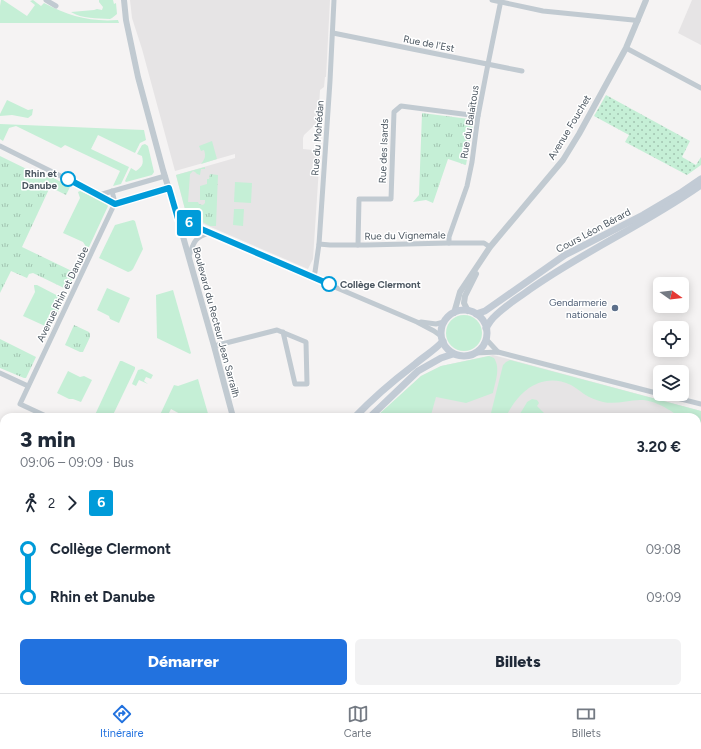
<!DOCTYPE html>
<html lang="fr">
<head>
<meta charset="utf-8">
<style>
	:root { --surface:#fff; --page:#f2f2f3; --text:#1f2937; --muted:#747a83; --line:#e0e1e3; --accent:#2272df }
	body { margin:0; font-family:Figtree,sans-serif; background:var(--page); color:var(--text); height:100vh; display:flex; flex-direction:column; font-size:15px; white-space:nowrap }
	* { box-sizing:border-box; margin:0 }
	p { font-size:13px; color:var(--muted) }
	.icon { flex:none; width:22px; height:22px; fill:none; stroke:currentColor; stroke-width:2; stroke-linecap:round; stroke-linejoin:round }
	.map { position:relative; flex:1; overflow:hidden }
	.drawer { position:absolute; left:0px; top:413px; width:701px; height:280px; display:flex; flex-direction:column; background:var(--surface); border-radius:12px 12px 0 0; box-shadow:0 2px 10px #0003 }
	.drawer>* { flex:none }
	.badge { padding:0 8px; border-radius:3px; font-size:14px; line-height:26px }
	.needle { width:26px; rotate:104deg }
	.buttons { position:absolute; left:653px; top:277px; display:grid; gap:8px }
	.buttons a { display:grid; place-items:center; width:36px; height:36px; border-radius:6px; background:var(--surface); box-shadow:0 2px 10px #0003; font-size:20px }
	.map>.badge { position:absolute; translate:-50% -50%; box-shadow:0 0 0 2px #fff }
	.legs { display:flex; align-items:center; gap:6px; height:44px; padding:0 20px; font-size:13px }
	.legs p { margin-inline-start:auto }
	.overview { display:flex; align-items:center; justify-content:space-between; height:68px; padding:0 20px }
	h1 { font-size:22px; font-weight:800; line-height:30px }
	.action { display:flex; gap:8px; margin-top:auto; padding:8px 20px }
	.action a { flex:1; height:46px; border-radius:6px; background:var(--accent); color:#fff; font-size:16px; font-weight:800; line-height:46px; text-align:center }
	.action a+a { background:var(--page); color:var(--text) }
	ul { padding:0 20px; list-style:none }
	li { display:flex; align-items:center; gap:14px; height:48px; font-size:15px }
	li i { display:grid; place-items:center; width:6px; height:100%; margin:0 5px; background:currentColor }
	li i::after { content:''; width:10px; height:10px; margin:-5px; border:3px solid; border-radius:50%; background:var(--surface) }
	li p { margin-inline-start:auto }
	li:first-child i { background:linear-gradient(#0000 50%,currentColor 0) }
	li:last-child i { background:linear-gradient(currentColor 50%,#0000 0) }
	.tab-bar { display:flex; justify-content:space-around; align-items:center; height:56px; border-top:1px solid var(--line); background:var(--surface); font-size:11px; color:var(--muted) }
	.tab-bar a { display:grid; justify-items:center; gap:2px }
	.tab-bar .active { color:var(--accent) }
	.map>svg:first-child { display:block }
	.education { fill:#e6e4e5 }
	.grass { fill:#c5efd6 }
	.park { fill:url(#park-tufts) }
	.garden { fill:url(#garden-dots) }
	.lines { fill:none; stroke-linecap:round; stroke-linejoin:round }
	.minor { stroke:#c1cad1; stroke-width:5 }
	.tertiary { stroke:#c1cad1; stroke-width:6 }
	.secondary { stroke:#c2cbd5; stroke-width:7 }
	.line-1-casing { stroke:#fff; stroke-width:9 }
	.line-1 { stroke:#009bd9; stroke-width:6 }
	.stop-1-dot { fill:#fff; stroke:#009bd9; stroke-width:2 }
	.service-dot { fill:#5c6f8a; stroke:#fff; stroke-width:1.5 }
	.labels { text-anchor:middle; stroke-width:3; stroke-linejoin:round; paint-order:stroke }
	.street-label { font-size:10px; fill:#4b5660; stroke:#fff }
	.stop-label { font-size:10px; font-weight:bold; fill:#4b5660; stroke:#fff; text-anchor:end }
	.service-label { font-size:10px; fill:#4e5e75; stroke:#fff; text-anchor:end }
</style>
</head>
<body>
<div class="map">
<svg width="701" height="693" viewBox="0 0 701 693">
	<defs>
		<pattern id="park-tufts" width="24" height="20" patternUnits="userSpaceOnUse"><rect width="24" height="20" fill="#c5efd6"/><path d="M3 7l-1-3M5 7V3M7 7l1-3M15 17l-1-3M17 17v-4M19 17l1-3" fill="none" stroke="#a2c4b1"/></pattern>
		<pattern id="garden-dots" width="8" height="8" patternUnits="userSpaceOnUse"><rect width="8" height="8" fill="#c5efd6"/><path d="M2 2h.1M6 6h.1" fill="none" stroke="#a2c4b1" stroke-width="1.8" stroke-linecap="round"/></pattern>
	</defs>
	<rect width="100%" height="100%" fill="#f5f3f3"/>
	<!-- education -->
	<g class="education">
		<path d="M130,0H330L326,77H325L324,87L320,90L318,122L304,135L303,138V149L313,150L314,151L320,152L313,259L308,269L190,218L186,213L176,175L235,158V154L175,171L142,49L132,18Z"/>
		<path d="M692,0H701V45L678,33Z"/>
		<path d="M493,355L701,411V693H227L225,689H697V417H377L421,376L441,366Z"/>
		<path d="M4,429V547L0,545V437Z"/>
	</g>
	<!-- grass -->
	<g class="grass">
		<path d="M1,0H3L27,16L35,5L30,1L33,0L41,6L44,3C69,16 89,22 118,20L119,23H0V6Z"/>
		<path d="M99,0H113L114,4L116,3L117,14L112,18L110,19C97,18 82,19 71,12L94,10L97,9L102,10L103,7L99,2Z"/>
		<path d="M7,100L28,110L33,109L32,115L28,118L12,115L0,116V114Z"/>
		<path d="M0,124L144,130L146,140L140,143L135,153L98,135L91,149L129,167L121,184L113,186L120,171L65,145L61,148L16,126L9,128L3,141L0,139Z"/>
		<path d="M212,141L217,159L201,164C205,159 206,156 204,150L201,151L199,146Z"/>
		<path d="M145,144L148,146L154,172L152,175L126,182L125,181L131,168L136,171C142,167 144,164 142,156L137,154L142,145Z"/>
		<path d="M205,167V169H201L200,175L197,174L195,172L193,171L190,174L188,202H198L199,204L203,206V212L198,221L190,218L186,213L176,175Z"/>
		<path d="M235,182L252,183L251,203L234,202Z"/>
		<path d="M80,191L106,203L108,206L89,247L87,248L83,242L63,233L80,198L78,192Z"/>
		<path d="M234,209H244L243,226L233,225Z"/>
		<path d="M133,220L135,221L143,249L133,269L131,271L128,272L99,258L115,225Z"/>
		<path d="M34,285H37L64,299L49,331L47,332L45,326L23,316L35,292L34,286Z"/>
		<path d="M107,288L130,298L119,323L110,319L109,316L97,310Z"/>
		<path d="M173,290L191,353L190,354L157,338L156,295Z"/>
		<circle cx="464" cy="333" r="18"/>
		<path d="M489,356L494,358C501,369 495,382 493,393L466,403L436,397L431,415L423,414L422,417L377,416L421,376L441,366Z"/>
		<path d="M510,360L701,411V425L697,424V417C692,417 687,418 682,417C678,416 674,413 671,411C663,406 653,401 643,400C630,399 617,405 603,402C596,400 590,398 584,394C580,391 576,388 571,385C542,371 518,391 506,417H490L503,365L506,362Z"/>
		<path d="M120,361H122L135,367V369L112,417H94Z"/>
		<path d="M142,369L153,375L151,379L146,377L144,381L148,384L139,380L136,386L132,384L138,370Z"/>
		<path d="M68,371L80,377L84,376L92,380L81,402L73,399H69L57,393Z"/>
		<path d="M198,379L209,417H181L182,415L171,409L167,417H159L174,385L178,386Z"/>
		<path d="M532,399L537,400L539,403L537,406L548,417H518L526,404L527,402Z"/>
		<path d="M697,683L698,686H701V693H652L653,689H697Z"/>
		<path d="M30,689H76L74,693H28Z"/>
		<path d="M263,689H411L409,693H262Z"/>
		<path d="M479,689H519L518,693H477Z"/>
		<path d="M524,689H570L569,693H523Z"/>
	</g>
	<!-- park -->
	<g class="park">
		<path d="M422,113L469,119L473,124L466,165L448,159L433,203L426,200L413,202L419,195Z"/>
		<path d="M0,156L45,178L50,176L70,187L66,195L50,187L22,247L76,273L68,288L66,289L33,273L29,274L27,278L11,271L0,293Z"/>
		<path d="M210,174L218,175L216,226H210L199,220L203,212V207L199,204L203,205L205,203V200H200V186L207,184V179H209Z"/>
		<path d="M74,325L89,332L90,334V337L83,352H80L65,345Z"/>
		<path d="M0,339L36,357L26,378H24L0,368Z"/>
	</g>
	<!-- garden -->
	<path class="garden" d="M606,95L690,141L682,157L696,165L701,157V165L687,175L625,142L629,135L594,116Z"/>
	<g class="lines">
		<!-- minor -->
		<g class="minor">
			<path d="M46,0L56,6"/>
			<path d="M492,0L543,11L633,20L638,21"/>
			<path d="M333,33L522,71"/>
			<path d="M626,48L701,88"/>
			<path d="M0,146L115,203L169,188"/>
			<path d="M99,195L165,176"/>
			<path d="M178,219L330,285L417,322L434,331L441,336"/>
			<path d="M182,233L190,232H203"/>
			<path d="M449,243V237L467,186L472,162L478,116L488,64L501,0"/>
			<path d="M319,244L330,245H366L449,243H484L490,247"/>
			<path d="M358,245L359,199H391L394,112L401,106L478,116"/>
			<path d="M189,256C194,242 194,238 209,233"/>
			<path d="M313,277L315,272L319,244L330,81L334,0"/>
			<path d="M421,322L436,324L444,322"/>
			<path d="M486,339L498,352"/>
			<path d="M214,346L277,330L306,342L307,384H295L283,332"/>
			<path d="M475,353L498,352L660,394"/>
			<path d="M0,373L28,386"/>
			<path d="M661,394L701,404"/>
			<path d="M48,417L20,404L113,207L115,203L112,191"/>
			<path d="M0,667L4,669"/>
			<path d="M23,693L24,689"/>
		</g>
		<!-- tertiary -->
		<g class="tertiary">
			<path d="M124,0L126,20L138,77L163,170L178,219L214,346L233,417"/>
			<path d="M468,311L464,303L465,296L476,274"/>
			<path d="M454,313L460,292L490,247L563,160L579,134L626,48L646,0"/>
		</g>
		<!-- secondary -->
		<g class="secondary">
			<circle cx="464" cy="333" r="23"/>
			<path d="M476,314L485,311L565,255L643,215L682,192L701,179"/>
			<path d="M486,328C488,325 490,321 493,318C503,307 517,299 529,290C584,251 646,224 701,185"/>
			<path d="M355,417C373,398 393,381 414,365C424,356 434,351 443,341"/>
			<path d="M370,417L418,371L441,358L453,354"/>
			<path d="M0,567L4,570"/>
			<path d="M0,609L4,612"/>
			<path d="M122,689L129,693"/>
			<path d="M208,689L213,693"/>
			<path d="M177,693L182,689"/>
		</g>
	</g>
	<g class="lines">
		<defs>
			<path id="line-1" d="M68,179L115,204L169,188L178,219L329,284"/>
		</defs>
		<!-- line-1 casing -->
		<use href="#line-1" class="line-1-casing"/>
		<!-- line-1 -->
		<use href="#line-1" class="line-1"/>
	</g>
	<!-- markers -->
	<g class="stop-1-dot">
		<circle cx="68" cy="179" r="7"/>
		<circle cx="329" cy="284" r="7"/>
	</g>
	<circle class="service-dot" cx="615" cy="308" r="4"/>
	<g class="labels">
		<!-- street labels -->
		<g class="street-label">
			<text transform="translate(429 43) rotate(11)" y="4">Rue de l'Est</text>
			<text transform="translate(469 122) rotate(-81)" y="4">Rue du Balaïtous</text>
			<text transform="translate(569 127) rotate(-59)" y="4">Avenue Fouchet</text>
			<text transform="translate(317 138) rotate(-86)" y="4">Rue du Mohédan</text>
			<text transform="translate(383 151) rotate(-88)" y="4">Rue des Isards</text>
			<text transform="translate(593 230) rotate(-28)" y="4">Cours Léon Bérard</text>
			<text transform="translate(405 235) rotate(-1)" y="4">Rue du Vignemale</text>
			<text transform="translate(62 294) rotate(-64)" y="4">Avenue Rhin et Danube</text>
			<text transform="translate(217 322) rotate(75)" y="4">Boulevard du Recteur Jean Sarrailh</text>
		</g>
		<!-- stop labels -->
		<g class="stop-label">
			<text x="57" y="177">Rhin et<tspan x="57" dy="12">Danube</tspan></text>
			<text x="340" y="288" text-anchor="start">Collège Clermont</text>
		</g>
		<!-- service labels -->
		<g class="service-label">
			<text x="607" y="306">Gendarmerie<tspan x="607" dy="12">nationale</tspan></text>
		</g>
	</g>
</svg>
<div class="buttons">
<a><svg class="needle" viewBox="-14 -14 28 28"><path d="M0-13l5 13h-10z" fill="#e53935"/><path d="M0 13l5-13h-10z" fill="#747a83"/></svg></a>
<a><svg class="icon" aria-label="locate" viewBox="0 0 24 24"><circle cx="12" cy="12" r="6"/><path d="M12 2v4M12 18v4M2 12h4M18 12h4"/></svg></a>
<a><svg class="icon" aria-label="layers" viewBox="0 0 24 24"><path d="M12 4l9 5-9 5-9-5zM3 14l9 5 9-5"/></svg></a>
</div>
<b class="badge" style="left:189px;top:223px;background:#009bd9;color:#fff">6</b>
<section class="drawer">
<div class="overview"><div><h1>3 min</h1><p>09:06 – 09:09 · Bus</p></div><b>3.20 €</b></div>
<div class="legs"><svg class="icon" aria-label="walk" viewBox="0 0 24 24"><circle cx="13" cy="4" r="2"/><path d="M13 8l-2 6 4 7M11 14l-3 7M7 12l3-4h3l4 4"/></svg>2<svg class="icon" aria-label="forward" viewBox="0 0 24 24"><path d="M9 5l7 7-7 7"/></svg><b class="badge" style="background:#009bd9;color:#fff">6</b></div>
<ul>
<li><i style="color:#009bd9"></i><b>Collège Clermont</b><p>09:08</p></li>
<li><i style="color:#009bd9"></i><b>Rhin et Danube</b><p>09:09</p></li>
</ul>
<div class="action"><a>Démarrer</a><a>Billets</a></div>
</section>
</div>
<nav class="tab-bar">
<a class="active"><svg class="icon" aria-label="directions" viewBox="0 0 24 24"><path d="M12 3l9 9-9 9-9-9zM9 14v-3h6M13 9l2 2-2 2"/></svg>Itinéraire</a>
<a><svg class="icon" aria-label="map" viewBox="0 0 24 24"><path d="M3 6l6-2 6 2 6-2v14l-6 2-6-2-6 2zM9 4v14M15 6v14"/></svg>Carte</a>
<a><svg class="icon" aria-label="tickets" viewBox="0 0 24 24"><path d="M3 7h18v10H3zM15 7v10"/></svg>Billets</a>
</nav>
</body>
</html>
